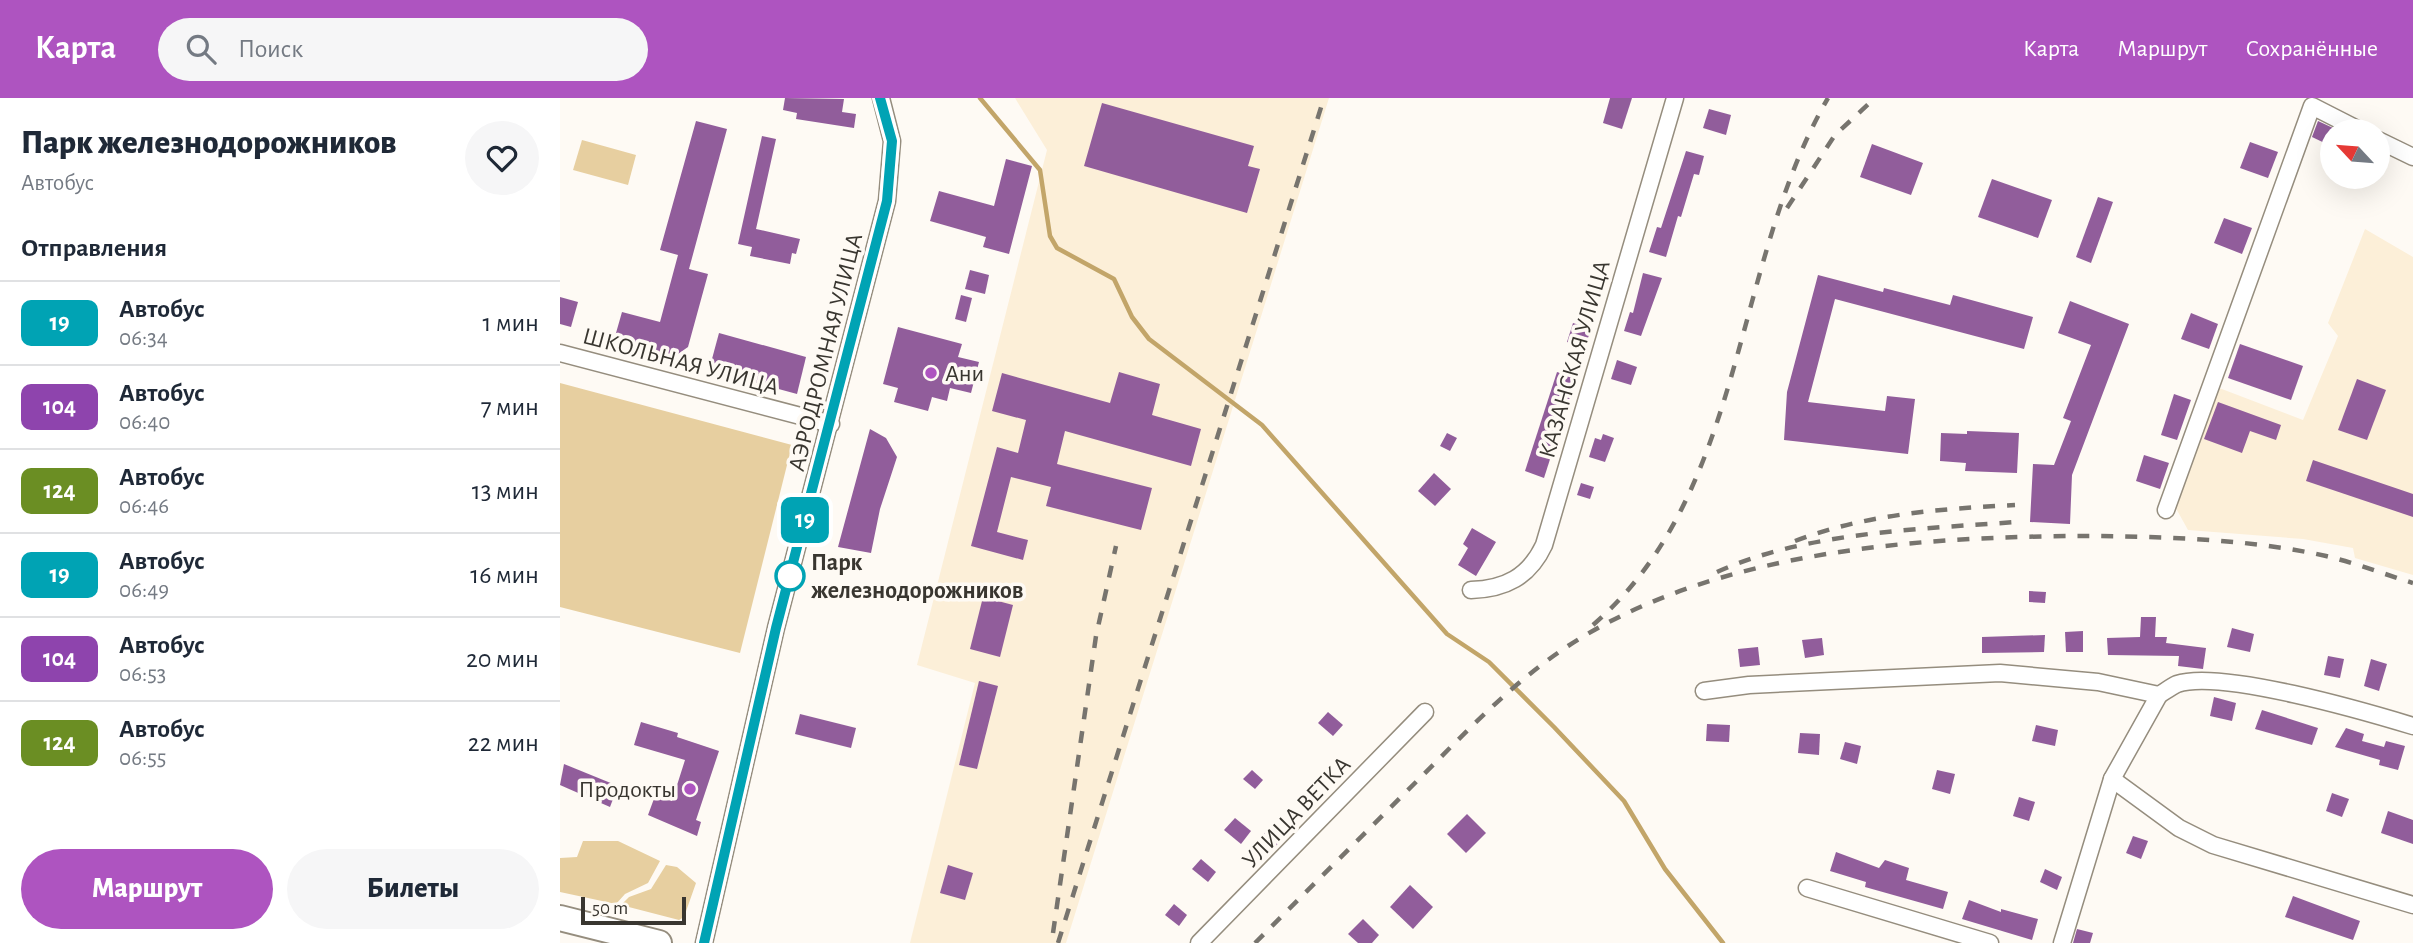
<!DOCTYPE html>
<html lang="ru">
<head>
<meta charset="utf-8">
<style>
	:root { --surface:#fff; --page:#f6f6f7; --text:#1f2937; --muted:#747a83; --line:#e0e1e3; --accent:#ae54c0 }
	body { margin:0; font-family:"Alegreya Sans",sans-serif; background:var(--page); color:var(--text); height:100vh; display:flex; flex-direction:column; font-size:26px; white-space:nowrap }
	* { box-sizing:border-box; margin:0 }
	p { font-size:23px; color:var(--muted) }
	.icon { flex:none; width:38px; height:38px; fill:none; stroke:currentColor; stroke-width:2; stroke-linecap:round; stroke-linejoin:round }
	.map { position:relative; flex:1; overflow:hidden }
	.panel { display:flex; flex-direction:column; background:var(--surface); width:560px }
	.panel>* { flex:none }
	.badge { padding:0 14px; border-radius:10px; font-size:24px; line-height:46px }
	.needle { width:46px; rotate:296deg }
	.tools { position:absolute; left:1760px; top:21px; display:grid; gap:14px }
	.tools a { display:grid; place-items:center; width:70px; height:70px; border-radius:50%; background:var(--surface); box-shadow:0 7px 28px #0002; font-size:35px }
	.scale { position:absolute; left:21px; bottom:18px; width:105px; box-sizing:border-box; padding-left:7px; border:4px solid #393630; border-top:0; font-size:19px; line-height:24px; white-space:nowrap; color:#393630; -webkit-text-stroke:5px #fefaf4; paint-order:stroke }
	.map>.badge { position:absolute; translate:-50% -50%; box-shadow:0 0 0 4px #fff }
	h2 { padding:0 21px; font-size:26px; line-height:63px }
	.round { display:grid; place-items:center; flex:none; width:74px; height:74px; border-radius:37px; background:var(--page) }
	.overview { display:flex; align-items:center; justify-content:space-between; height:119px; padding:0 21px }
	h1 { font-size:33px; font-weight:800; line-height:52px }
	.cta { display:flex; gap:14px; margin-top:auto; padding:14px 21px }
	.cta a { flex:1; height:80px; border-radius:42px; background:var(--accent); color:#fff; font-size:28px; font-weight:800; line-height:80px; text-align:center }
	.cta a+a { background:var(--page); color:var(--text) }
	ul { padding:0; list-style:none }
	li { display:flex; align-items:center; gap:21px; height:84px; padding:0 21px; border-top:2px solid var(--line) }
	li div { flex:1 }
	li b { display:block; font-size:26px }
	li em { font-style:normal }
	li .badge { min-width:77px; font-weight:700; text-align:center }
	header { display:flex; align-items:center; gap:42px; box-sizing:border-box; height:98px; padding:0 35px; background:var(--accent); color:#fff }
	header strong { font-size:33px }
	nav { display:flex; gap:38px; margin-inline-start:auto; font-size:24px }
	.search { width:490px; height:63px; background:var(--page); display:flex; align-items:center; gap:18px; box-sizing:border-box; padding:0 24px; border-radius:38px; color:var(--muted); font-size:26px }
	main { display:flex; flex:1; min-height:0 }
	.map>svg:first-child { display:block }
	.built { fill:#fcefd8 }
	.green { fill:#e7cfa0 }
	.lines { fill:none; stroke-linecap:round; stroke-linejoin:round }
	.stream { stroke:#c2a569; stroke-width:4.5 }
	.building { fill:#915d9b }
	.minor-casing { stroke:#958d7e; stroke-width:19 }
	.highway-casing { stroke:#958d7e; stroke-width:28 }
	.minor { stroke:#fff; stroke-width:16 }
	.highway { stroke:#fff; stroke-width:24 }
	.rail { stroke:#77746e; stroke-width:4.5; stroke-dasharray:12 12; stroke-linecap:butt }
	.line-casing { stroke:#fff; stroke-width:16 }
	.line { stroke:#00a3b4; stroke-width:10 }
	.poi-dot { fill:#ae54c0; stroke:#fefaf4; stroke-width:2.5 }
	.stop-dot { fill:#fff; stroke:#00a3b4; stroke-width:3.5 }
	.labels { text-anchor:middle; stroke-width:7; stroke-linejoin:round; paint-order:stroke }
	.street-label { font-size:24px; fill:#393630; stroke:#fefaf4 }
	.poi-label { font-size:24px; fill:#393630; stroke:#fefaf4; text-anchor:start }
	.stop-label { font-size:24px; font-weight:bold; fill:#393630; stroke:#fefaf4; text-anchor:start }
</style>
</head>
<body>
<header>
<strong>Карта</strong>
<div class="search"><svg class="icon" aria-label="search" viewBox="0 0 24 24"><circle cx="10" cy="10" r="6"/><path d="M15 15l6 6"/></svg>Поиск</div>
<nav><a>Карта</a><a>Маршрут</a><a>Сохранённые</a></nav>
</header>
<main>
<section class="panel">
<div class="overview"><div><h1>Парк железнодорожников</h1><p>Автобус</p></div><a class="round"><svg class="icon" aria-label="heart" viewBox="0 0 24 24"><path d="M12 20l-8-8c-3-5 5-10 8-4 3-6 11-1 8 4z"/></svg></a></div>
<h2>Отправления</h2>
<ul>
<li><span class="badge" style="background:#00a3b4;color:#fff">19</span><div><b>Автобус</b><p>06:34</p></div><em>1 мин</em></li>
<li><span class="badge" style="background:#8e44ad;color:#fff">104</span><div><b>Автобус</b><p>06:40</p></div><em>7 мин</em></li>
<li><span class="badge" style="background:#6b8e23;color:#fff">124</span><div><b>Автобус</b><p>06:46</p></div><em>13 мин</em></li>
<li><span class="badge" style="background:#00a3b4;color:#fff">19</span><div><b>Автобус</b><p>06:49</p></div><em>16 мин</em></li>
<li><span class="badge" style="background:#8e44ad;color:#fff">104</span><div><b>Автобус</b><p>06:53</p></div><em>20 мин</em></li>
<li><span class="badge" style="background:#6b8e23;color:#fff">124</span><div><b>Автобус</b><p>06:55</p></div><em>22 мин</em></li>
</ul>
<div class="cta"><a>Маршрут</a><a>Билеты</a></div>
</section>
<div class="map">
<svg width="1853" height="845" viewBox="0 0 1853 845">
	<rect width="100%" height="100%" fill="#fefaf4"/>
	<!-- built -->
	<g class="built">
		<path d="M455,0H769L506,845H350L415,585L357,567L487,52Z"/>
		<path d="M1805,131L1853,159V477L1795,460L1793,450L1743,441L1628,432L1613,405L1654,288L1743,322L1778,238L1768,225Z"/>
	</g>
	<!-- green -->
	<g class="green">
		<path d="M22,42L76,57L68,87L13,72Z"/>
		<path d="M0,285L232,347L180,555L0,509Z"/>
		<path d="M23,743H58L100,763L88,785L65,796L56,806L0,794V760L17,759Z"/>
		<path d="M106,767L117,769L136,785L124,819L119,822L61,807L69,799L91,791Z"/>
	</g>
	<g class="lines">
		<!-- stream -->
		<path class="stream" d="M420,0L480,72L490,138L497,150L554,181L572,219L589,241L702,327L887,536L929,564L994,629L1064,703L1105,771L1163,845"/>
	</g>
	<!-- building -->
	<g class="building">
		<path d="M225,0L284,1L282,14L296,16L294,30L236,21L237,15L223,12Z"/>
		<path d="M1050,0H1072L1062,31L1043,25Z"/>
		<path d="M542,5L694,48L688,68L700,71L687,115L524,68Z"/>
		<path d="M1149,11L1171,17L1166,37L1143,30Z"/>
		<path d="M136,23L167,31L129,171L148,176L128,249L115,258L54,242L62,214L100,224L118,157L100,152Z"/>
		<path d="M1758,23L1773,30V49L1752,39Z"/>
		<path d="M202,38L216,41L196,131L240,141L236,156L232,155L230,166L190,158L192,149L178,146Z"/>
		<path d="M1690,44L1718,54L1708,80L1680,70Z"/>
		<path d="M1312,46L1363,65L1351,97L1300,79Z"/>
		<path d="M1126,53L1144,58L1139,77L1134,76L1121,119L1118,118L1106,159L1089,154L1097,129L1101,130Z"/>
		<path d="M446,61L472,68L449,156L423,149L426,139L370,123L379,93L434,108Z"/>
		<path d="M1432,81L1492,102L1478,140L1418,119Z"/>
		<path d="M1538,99L1553,104L1531,165L1516,159Z"/>
		<path d="M1664,120L1692,130L1682,156L1654,145Z"/>
		<path d="M410,172L429,177L425,196L405,191Z"/>
		<path d="M1083,175L1102,180L1081,238L1064,233L1070,214L1073,215Z"/>
		<path d="M1258,177L1323,194L1324,190L1390,207L1393,197L1473,219L1464,251L1275,201L1248,304L1325,313L1327,298L1355,301L1348,356L1224,342L1227,294Z"/>
		<path d="M401,197L412,200L406,224L395,221Z"/>
		<path d="M0,199L18,204L11,229L0,226Z"/>
		<path d="M1510,203L1569,226L1512,377L1510,426L1470,424L1473,366L1494,367L1511,323L1503,320L1531,247L1498,235Z"/>
		<path d="M1631,215L1658,226L1649,251L1621,241Z"/>
		<path d="M1013,225L1031,231L1025,249L1007,244Z"/>
		<path d="M338,229L402,246L398,259L419,264L411,295L390,290L387,303L372,299L368,313L334,304L338,290L323,286Z"/>
		<path d="M159,235L246,259L237,296L149,272Z"/>
		<path d="M1680,246L1743,268L1731,302L1668,280Z"/>
		<path d="M1057,262L1077,269L1071,287L1051,281Z"/>
		<path d="M559,274L600,286L592,317L641,331L631,368L505,333L497,366L592,390L581,432L486,408L491,389L451,379L437,434L468,442L463,462L411,448L437,349L458,355L466,322L432,313L442,275L550,305Z"/>
		<path d="M997,274L1016,280L984,380L965,373Z"/>
		<path d="M1797,281L1826,292L1807,342L1778,332Z"/>
		<path d="M1614,296L1631,302L1617,342L1601,337Z"/>
		<path d="M1658,304L1721,327L1716,342L1690,333L1682,355L1644,341Z"/>
		<path d="M310,331L326,340L337,359L320,411L311,455L278,449Z"/>
		<path d="M1407,333L1459,335L1457,375L1405,373L1406,365L1380,363L1381,335L1407,336Z"/>
		<path d="M887,335L897,340L890,353L880,348Z"/>
		<path d="M1043,336L1054,340L1045,364L1029,359L1035,340L1041,342Z"/>
		<path d="M1584,357L1609,365L1600,391L1576,383Z"/>
		<path d="M1753,362L1853,396V419L1746,383Z"/>
		<path d="M874,375L891,391L875,408L858,393Z"/>
		<path d="M1021,385L1034,389L1030,401L1017,397Z"/>
		<path d="M912,430L936,444L916,478L898,467L908,450L903,446Z"/>
		<path d="M1469,493L1486,494L1485,505L1469,504Z"/>
		<path d="M423,499L453,507L440,559L410,551Z"/>
		<path d="M1581,519H1596L1595,539H1607L1606,545L1646,550L1643,571L1618,568L1619,558L1548,557L1547,540L1580,539Z"/>
		<path d="M1672,530L1694,536L1690,554L1667,549Z"/>
		<path d="M1523,533V554H1506L1505,534Z"/>
		<path d="M1485,537L1484,554L1422,555V539Z"/>
		<path d="M1262,540L1264,557L1245,560L1242,542Z"/>
		<path d="M1198,549L1200,567L1180,569L1178,551Z"/>
		<path d="M1768,558L1784,561L1780,580L1764,577Z"/>
		<path d="M1811,561L1827,566L1819,593L1804,588Z"/>
		<path d="M419,583L438,588L417,671L399,667Z"/>
		<path d="M1654,599L1676,605L1672,623L1650,618Z"/>
		<path d="M1702,612L1758,630L1752,647L1695,631Z"/>
		<path d="M768,614L783,627L773,638L758,625Z"/>
		<path d="M240,616L296,630L291,650L235,636Z"/>
		<path d="M81,624L118,635L117,639L159,653L136,722L141,724L137,738L88,717L95,698L112,703L125,662L74,647Z"/>
		<path d="M1147,626L1170,627L1169,644L1146,643Z"/>
		<path d="M1476,627L1498,632L1495,648L1472,643Z"/>
		<path d="M1786,630L1804,636L1802,643L1824,649L1826,643L1845,648L1838,672L1819,667L1820,662L1775,649Z"/>
		<path d="M1240,635L1260,636L1259,657L1238,655Z"/>
		<path d="M1285,644L1301,648L1297,666L1280,661Z"/>
		<path d="M4,666L58,688L50,709L0,687Z"/>
		<path d="M692,672L703,682L695,691L683,681Z"/>
		<path d="M1377,672L1395,676L1390,696L1372,691Z"/>
		<path d="M1772,695L1789,701L1782,719L1766,713Z"/>
		<path d="M1459,699L1475,704L1469,723L1453,718Z"/>
		<path d="M1828,713L1853,722V746L1821,735Z"/>
		<path d="M907,716L926,735L906,755L887,736Z"/>
		<path d="M675,720L691,733L681,746L664,732Z"/>
		<path d="M712,727L724,739L714,750L702,738Z"/>
		<path d="M1573,738L1588,743L1581,761L1566,755Z"/>
		<path d="M1276,754L1319,770L1325,762L1349,770L1346,782L1388,794L1383,811L1305,789L1306,784L1270,773Z"/>
		<path d="M641,761L656,774L648,784L632,771Z"/>
		<path d="M388,767L413,775L405,802L380,795Z"/>
		<path d="M1485,771L1502,779L1497,792L1480,784Z"/>
		<path d="M850,787L873,809L853,831L830,809Z"/>
		<path d="M1733,798L1800,823L1793,842L1725,819Z"/>
		<path d="M1409,802L1441,814V811L1478,821L1472,842L1402,821Z"/>
		<path d="M614,806L627,817L619,828L605,817Z"/>
		<path d="M803,821L819,837L812,845H798L788,836Z"/>
		<path d="M1517,831L1533,835L1530,845H1513Z"/>
	</g>
	<g class="lines">
		<defs>
			<g id="minor">
				<path d="M1818,42L1853,59"/>
				<path d="M0,255L271,326"/>
				<path d="M1606,412L1752,8L1801,33"/>
				<path d="M911,492C945,491 969,479 984,447L1115,0"/>
				<path d="M1144,593L1189,587L1440,575L1538,584L1599,597C1604,594 1611,589 1617,586C1660,571 1807,614 1853,628"/>
				<path d="M1552,681L1619,730L1653,747L1853,807"/>
				<path d="M1247,790L1430,845"/>
				<path d="M144,845L216,530L327,103L332,43L321,0"/>
				<path d="M639,845L865,614"/>
				<path d="M1502,845L1552,681L1599,597"/>
			</g>
			<path id="highway" d="M0,820L99,845"/>
		</defs>
		<!-- minor casing -->
		<use href="#minor" class="minor-casing"/>
		<!-- highway casing -->
		<use href="#highway" class="highway-casing"/>
		<!-- minor -->
		<use href="#minor" class="minor"/>
		<!-- highway -->
		<use href="#highway" class="highway"/>
		<!-- rail -->
		<g class="rail">
			<path d="M1227,110L1275,37L1315,0"/>
			<path d="M1235,443C1306,416 1379,411 1455,407"/>
			<path d="M1157,474C1245,434 1361,431 1456,424"/>
			<path d="M1033,527C1187,394 1171,167 1268,0"/>
			<path d="M493,835L536,538L556,448"/>
			<path d="M498,845L764,0"/>
			<path d="M695,845C750,790 806,734 861,679C907,633 953,584 1008,548C1155,452 1360,438 1532,438C1610,439 1689,441 1766,458C1795,465 1824,476 1853,485"/>
		</g>
	</g>
	<g class="lines">
		<defs>
			<path id="line" d="M144,845L216,530L327,103L332,43L320,0"/>
		</defs>
		<!-- line casing -->
		<use href="#line" class="line-casing"/>
		<!-- line -->
		<use href="#line" class="line"/>
	</g>
	<!-- markers -->
	<g class="poi-dot">
		<circle cx="371" cy="275" r="7"/>
		<circle cx="130" cy="691" r="7"/>
	</g>
	<circle class="stop-dot" cx="230" cy="478" r="14"/>
	<g class="labels">
		<!-- street labels -->
		<g class="street-label">
			<text transform="translate(265 254) rotate(-76)" y="8">АЭРОДРОМНАЯ УЛИЦА</text>
			<text transform="translate(1014 261) rotate(-74)" y="8">КАЗАНСКАЯ УЛИЦА</text>
			<text transform="translate(121 263) rotate(15)" y="8">ШКОЛЬНАЯ УЛИЦА</text>
			<text transform="translate(736 714) rotate(-46)" y="8">УЛИЦА ВЕТКА</text>
		</g>
		<!-- poi labels -->
		<g class="poi-label">
			<text x="385" y="283">Ани</text>
			<text x="116" y="699" text-anchor="end">Продокты</text>
		</g>
		<!-- stop labels -->
		<g class="stop-label">
			<text x="251" y="472">Парк<tspan x="251" dy="28">железнодорожников</tspan></text>
		</g>
	</g>
</svg>
<div class="tools">
<a><svg class="needle" viewBox="-14 -14 28 28"><path d="M0-13l5 13h-10z" fill="#e53935"/><path d="M0 13l5-13h-10z" fill="#747a83"/></svg></a>
</div>
<div class="scale">50 m</div>
<b class="badge" style="left:245px;top:422px;background:#00a3b4;color:#fff">19</b>
</div>
</main>
</body>
</html>
